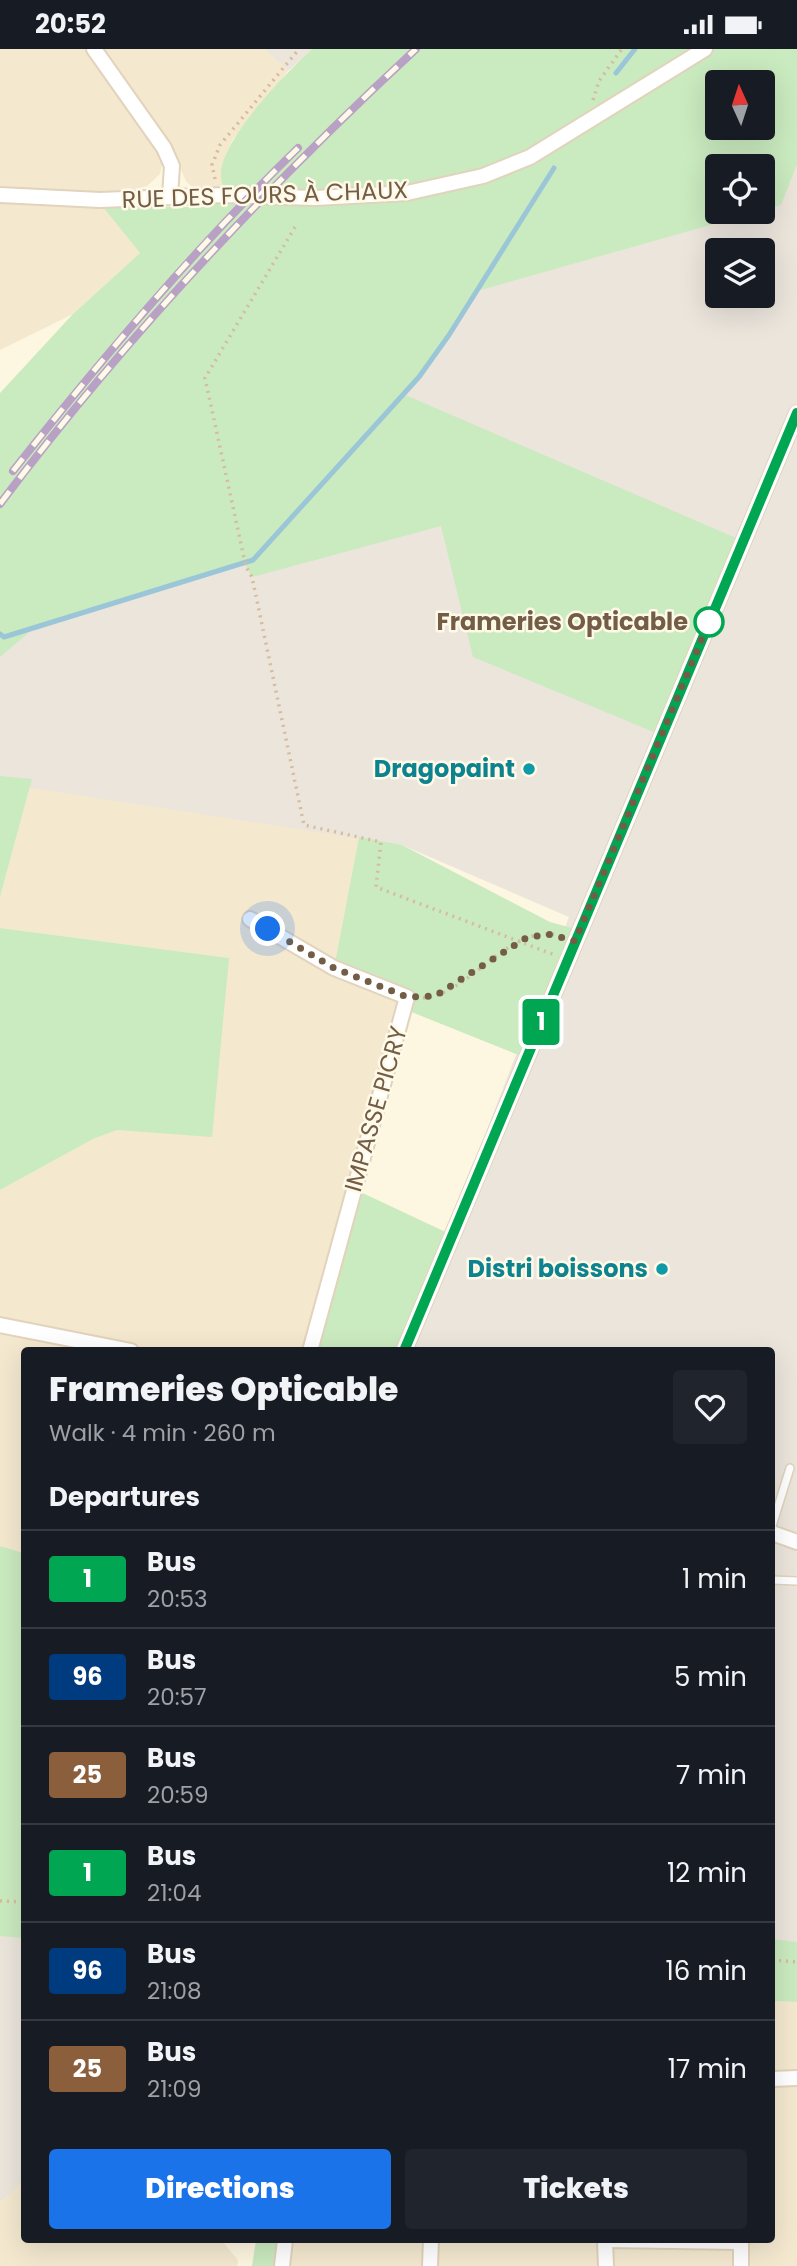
<!DOCTYPE html>
<html lang="en">
<head>
<meta charset="utf-8">
<style>
	:root { --surface:#171b24; --page:#20242c; --text:#f1f3f6; --muted:#9ea1a6; --line:#363941; --accent:#1a73e8 }
	body { margin:0; font-family:Poppins,sans-serif; background:var(--page); color:var(--text); height:100vh; display:flex; flex-direction:column; font-size:26px; white-space:nowrap }
	* { box-sizing:border-box; margin:0 }
	p { font-size:23px; color:var(--muted) }
	.icon { flex:none; width:38px; height:38px; fill:none; stroke:currentColor; stroke-width:2; stroke-linecap:round; stroke-linejoin:round }
	.map { position:relative; flex:1; overflow:hidden }
	.panel { position:absolute; left:21px; top:1298px; width:754px; height:896px; display:flex; flex-direction:column; background:var(--surface); border-radius:7px; box-shadow:0 7px 28px #0002 }
	.panel>* { flex:none }
	.badge { padding:0 14px; border-radius:5px; font-size:24px; line-height:46px }
	.needle { width:46px; rotate:357deg }
	.controls { position:absolute; left:705px; top:21px; display:grid; gap:14px }
	.controls a { display:grid; place-items:center; width:70px; height:70px; border-radius:7px; background:var(--surface); box-shadow:0 7px 28px #0002; font-size:35px }
	.you { position:absolute; width:35px; height:35px; margin:-18px; border:5px solid #fff; border-radius:50%; background:#1a73e8; box-shadow:0 0 0 10px #1a73e833 }
	.map>.badge { position:absolute; translate:-50% -50%; box-shadow:0 0 0 4px #fff }
	h2 { padding:0 28px; font-size:26px; line-height:63px }
	.round { display:grid; place-items:center; flex:none; width:74px; height:74px; border-radius:7px; background:var(--page) }
	.headline { display:flex; align-items:center; justify-content:space-between; height:119px; padding:0 28px }
	h1 { font-size:33px; font-weight:800; line-height:52px }
	.cta { display:flex; gap:14px; margin-top:auto; padding:14px 28px }
	.cta a { flex:1; height:80px; border-radius:7px; background:var(--accent); color:#fff; font-size:28px; font-weight:800; line-height:80px; text-align:center }
	.cta a+a { background:var(--page); color:var(--text) }
	ul { padding:0; list-style:none }
	li { display:flex; align-items:center; gap:21px; height:98px; padding:0 28px; border-top:2px solid var(--line) }
	li div { flex:1 }
	li b { display:block; font-size:26px }
	li em { font-style:normal }
	li .badge { min-width:77px; font-weight:700; text-align:center }
	.status { display:flex; justify-content:space-between; align-items:center; height:49px; padding:0 35px; background:var(--surface); direction:ltr }
	.status svg { height:19px; fill:currentColor }
	.map>svg:first-child { display:block }
	.residential { fill:#f4e8cf }
	.industrial { fill:#ebe5dc; fill-rule:evenodd }
	.green { fill:#caeabf; fill-rule:evenodd }
	.lines { fill:none; stroke-linecap:round; stroke-linejoin:round }
	.stream { stroke:#9bc6d8; stroke-width:5 }
	.service-casing { stroke:#e1d3bc; stroke-width:10 }
	.minor-casing { stroke:#e1d3bc; stroke-width:18 }
	.path { stroke:#d7bb9b; stroke-width:3.5; stroke-dasharray:2 5; stroke-linecap:butt }
	.service { stroke:#fff; stroke-width:7 }
	.minor { stroke:#fff; stroke-width:14 }
	.rail-casing { stroke:#b9a0c5; stroke-width:8 }
	.rail { stroke:#fff9e7; stroke-width:5; stroke-dasharray:16; stroke-linecap:butt }
	.line-casing { stroke:#fff; stroke-width:16 }
	.line { stroke:#00a651; stroke-width:10 }
	.walk { stroke:#745d47; stroke-width:7; stroke-dasharray:0 12.6 }
	.stop-dot { fill:#fff; stroke:#00a651; stroke-width:3.5 }
	.culture-dot { fill:#0f9aa8; stroke:#fff9e7; stroke-width:2.5 }
	.labels { text-anchor:middle; stroke-width:5; stroke-linejoin:round; paint-order:stroke }
	.street-label { font-size:24px; fill:#745d47; stroke:#fff9e7 }
	.stop-label { font-size:24px; font-weight:bold; fill:#745d47; stroke:#fff9e7; text-anchor:end }
	.culture-label { font-size:24px; font-weight:bold; fill:#0d838f; stroke:#fff9e7; text-anchor:end }
</style>
</head>
<body>
<div class="status"><b>20:52</b><svg viewBox="0 0 49 12"><path d="M0 12V9h3v3zM5 12V6h3v6zM10 12V3h3v9zM15 12V0h3v12zM26 1h20v11H26zM47 4h2v5h-2z"/></svg></div>
<div class="map">
<svg width="797" height="2217" viewBox="0 0 797 2217">
	<rect width="100%" height="100%" fill="#fdf6e0"/>
	<!-- residential -->
	<g class="residential">
		<path d="M0,0H265L288,22L233,90L226,105L224,141L203,142L193,139L186,132L179,116H162L160,125L147,137L125,142L100,144L101,155L140,204L73,265L0,301Z"/>
		<path d="M32,730L359,788L334,919L407,948L310,1302H24V1504L0,1497V1141L93,1090L117,1081L158,1083L228,909L0,879V848Z"/>
		<path d="M772,1952L797,1953V2217H276L280,2191H772Z"/>
		<path d="M24,2132V2191H221L238,2211L237,2217H0V2153Z"/>
	</g>
	<!-- industrial -->
	<g class="industrial">
		<path d="M265,0H312L288,22Z"/>
		<path d="M797,0V1952H772V1302H402L569,868L402,796L0,734V585L288,148ZM718,33H763V79H718ZM718,117H763V163H718ZM718,201H763V247H718Z"/>
		<path d="M0,1502L24,1509V2132L0,2153Z"/>
	</g>
	<!-- green -->
	<g class="green">
		<path d="M312,0H797V115L781,156L763,161V117H718V163H756L477,242L449,286L403,345L743,492L661,686L473,608L441,477L252,528L244,513L34,579L0,608V344L73,265L140,204L103,158H209L225,147C224,140 221,132 221,125C221,90 287,23 312,0ZM718,33H763V79H718Z"/>
		<path d="M0,727L32,730L0,848Z"/>
		<path d="M359,788L402,796L550,873L579,881L526,1009L404,960L407,948L334,919Z"/>
		<path d="M0,879L229,909L212,1088L117,1081L93,1090L0,1141Z"/>
		<path d="M354,1140L452,1186L404,1302H314Z"/>
		<path d="M0,1497L24,1504V1889L0,1887Z"/>
		<path d="M772,1890L797,1893V1953L772,1952Z"/>
		<path d="M256,2191H280L276,2217H252Z"/>
	</g>
	<g class="lines">
		<!-- stream -->
		<g class="stream">
			<path d="M616,24L635,0"/>
			<path d="M0,585L4,588L253,511L419,328L449,286L554,119"/>
		</g>
		<defs>
			<g id="service">
				<path d="M772,1477L790,1419"/>
				<path d="M772,1531L797,1532"/>
			</g>
			<g id="minor">
				<path d="M94,0L164,99L172,117L170,147"/>
				<path d="M0,146L100,151L225,146L315,149L407,144L483,127L530,108L705,0"/>
				<path d="M250,870L334,919L407,948L310,1302"/>
				<path d="M0,1276L131,1302"/>
				<path d="M404,1302L797,364"/>
				<path d="M772,1484L797,1493"/>
				<path d="M772,2030L797,2029"/>
				<path d="M605,2191L741,2193"/>
				<path d="M741,2191V2217"/>
				<path d="M605,2192L606,2217"/>
				<path d="M282,2217L285,2191"/>
				<path d="M430,2217L431,2191"/>
			</g>
		</defs>
		<!-- service casing -->
		<use href="#service" class="service-casing"/>
		<!-- minor casing -->
		<use href="#minor" class="minor-casing"/>
		<!-- path -->
		<g class="path">
			<path d="M593,51L599,32L622,0"/>
			<path d="M215,130L212,116L220,96L299,0"/>
			<path d="M295,178L205,329L246,518L252,528L304,776L381,793L376,838L555,906"/>
			<path d="M423,949C474,944 507,873 562,887"/>
			<path d="M0,1852L24,1853"/>
			<path d="M772,1911L797,1913"/>
		</g>
		<!-- service -->
		<use href="#service" class="service"/>
		<!-- minor -->
		<use href="#minor" class="minor"/>
		<defs>
			<g id="rail">
				<path d="M13,422C102,309 195,199 298,99"/>
				<path d="M0,455C123,291 266,139 416,0"/>
			</g>
		</defs>
		<!-- rail casing -->
		<use href="#rail" class="rail-casing"/>
		<!-- rail -->
		<use href="#rail" class="rail"/>
	</g>
	<g class="lines">
		<defs>
			<path id="line" d="M404,1302L797,364"/>
		</defs>
		<!-- line casing -->
		<use href="#line" class="line-casing"/>
		<!-- line -->
		<use href="#line" class="line"/>
		<!-- walk -->
		<path class="walk" d="M268,880L334,919L407,948L435,947L526,889L548,885L575,892L709,573"/>
	</g>
	<!-- markers -->
	<circle class="stop-dot" cx="709" cy="573" r="14"/>
	<g class="culture-dot">
		<circle cx="529" cy="720" r="7"/>
		<circle cx="662" cy="1220" r="7"/>
	</g>
	<g class="labels">
		<!-- street labels -->
		<g class="street-label">
			<text transform="translate(265 146) rotate(-2)" y="8">RUE DES FOURS À CHAUX</text>
			<text transform="translate(376 1060) rotate(-74)" y="8">IMPASSE PICRY</text>
		</g>
		<!-- stop labels -->
		<g class="stop-label">
			<text x="688" y="581">Frameries Opticable</text>
		</g>
		<!-- culture labels -->
		<g class="culture-label">
			<text x="515" y="728">Dragopaint</text>
			<text x="648" y="1228">Distri boissons</text>
		</g>
	</g>
</svg>
<div class="controls">
<a><svg class="needle" viewBox="-14 -14 28 28"><path d="M0-13l5 13h-10z" fill="#e53935"/><path d="M0 13l5-13h-10z" fill="#9ea1a6"/></svg></a>
<a><svg class="icon" aria-label="locate" viewBox="0 0 24 24"><circle cx="12" cy="12" r="6"/><path d="M12 2v4M12 18v4M2 12h4M18 12h4"/></svg></a>
<a><svg class="icon" aria-label="layers" viewBox="0 0 24 24"><path d="M12 4l9 5-9 5-9-5zM3 14l9 5 9-5"/></svg></a>
</div>
<div class="you" style="left:268px;top:880px"></div>
<b class="badge" style="left:541px;top:973px;background:#00a651;color:#fff">1</b>
<section class="panel">
<div class="headline"><div><h1>Frameries Opticable</h1><p>Walk · 4 min · 260 m</p></div><a class="round"><svg class="icon" aria-label="heart" viewBox="0 0 24 24"><path d="M12 20l-8-8c-3-5 5-10 8-4 3-6 11-1 8 4z"/></svg></a></div>
<h2>Departures</h2>
<ul>
<li><span class="badge" style="background:#00a651;color:#fff">1</span><div><b>Bus</b><p>20:53</p></div><em>1 min</em></li>
<li><span class="badge" style="background:#003b80;color:#fff">96</span><div><b>Bus</b><p>20:57</p></div><em>5 min</em></li>
<li><span class="badge" style="background:#8b5e3c;color:#fff">25</span><div><b>Bus</b><p>20:59</p></div><em>7 min</em></li>
<li><span class="badge" style="background:#00a651;color:#fff">1</span><div><b>Bus</b><p>21:04</p></div><em>12 min</em></li>
<li><span class="badge" style="background:#003b80;color:#fff">96</span><div><b>Bus</b><p>21:08</p></div><em>16 min</em></li>
<li><span class="badge" style="background:#8b5e3c;color:#fff">25</span><div><b>Bus</b><p>21:09</p></div><em>17 min</em></li>
</ul>
<div class="cta"><a>Directions</a><a>Tickets</a></div>
</section>
</div>
</body>
</html>
